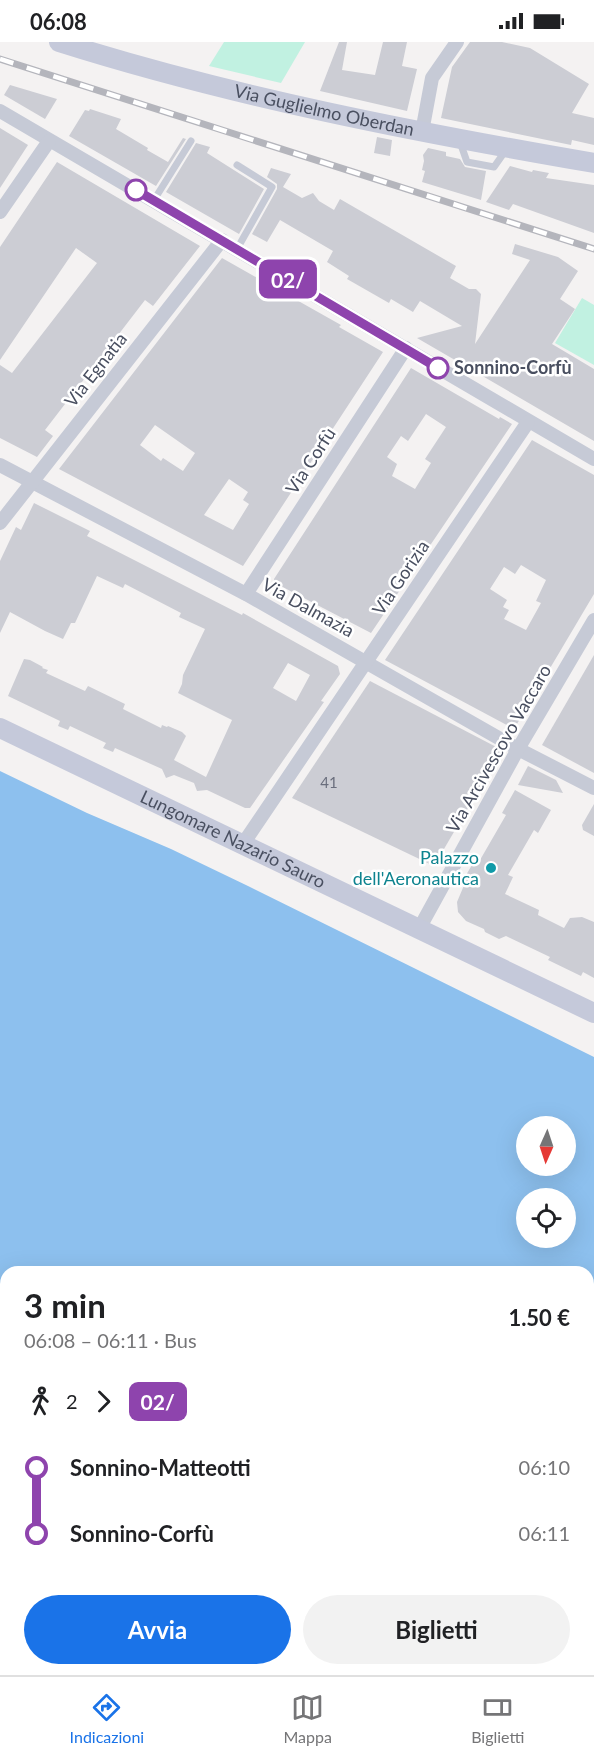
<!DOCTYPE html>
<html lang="it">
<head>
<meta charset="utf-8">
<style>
	:root { --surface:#fff; --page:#f2f2f2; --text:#202124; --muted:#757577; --line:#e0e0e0; --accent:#1a73e8 }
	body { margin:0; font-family:Lato,sans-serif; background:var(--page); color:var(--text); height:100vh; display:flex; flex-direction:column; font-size:22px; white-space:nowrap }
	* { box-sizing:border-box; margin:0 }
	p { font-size:20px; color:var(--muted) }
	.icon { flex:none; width:33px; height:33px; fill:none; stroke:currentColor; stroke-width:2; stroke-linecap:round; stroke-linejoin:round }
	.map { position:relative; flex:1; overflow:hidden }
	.details { position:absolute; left:0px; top:1224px; width:594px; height:410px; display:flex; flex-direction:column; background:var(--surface); border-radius:18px 18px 0 0; box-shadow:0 6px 24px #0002 }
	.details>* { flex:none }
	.badge { padding:0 12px; border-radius:9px; font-size:21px; line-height:39px }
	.needle { width:39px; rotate:183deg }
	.controls { position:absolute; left:516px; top:1074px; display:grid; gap:12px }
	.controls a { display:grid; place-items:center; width:60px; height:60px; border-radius:50%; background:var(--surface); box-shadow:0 6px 24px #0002; font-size:30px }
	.map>.badge { position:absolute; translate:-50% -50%; box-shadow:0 0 0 3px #fff }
	.legs { display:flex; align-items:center; gap:9px; height:66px; padding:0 24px; font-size:20px }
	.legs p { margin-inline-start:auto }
	.headline { display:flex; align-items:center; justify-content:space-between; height:102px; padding:0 24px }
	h1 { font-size:33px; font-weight:700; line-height:45px }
	.cta { display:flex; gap:12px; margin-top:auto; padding:12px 24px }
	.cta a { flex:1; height:69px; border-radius:36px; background:var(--accent); color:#fff; font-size:24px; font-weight:700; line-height:69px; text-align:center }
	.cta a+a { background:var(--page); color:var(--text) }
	ul { padding:0 24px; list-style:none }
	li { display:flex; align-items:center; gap:21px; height:66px; font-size:22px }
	li i { display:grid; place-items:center; width:9px; height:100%; margin:0 8px; background:currentColor }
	li i::after { content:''; width:15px; height:15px; margin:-8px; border:4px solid; border-radius:50%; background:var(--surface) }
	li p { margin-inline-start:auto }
	li:first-child i { background:linear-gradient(#0000 50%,currentColor 0) }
	li:last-child i { background:linear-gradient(currentColor 50%,#0000 0) }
	.status { display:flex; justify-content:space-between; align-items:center; height:42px; padding:0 30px; background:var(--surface); direction:ltr }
	.status svg { height:16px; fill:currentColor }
	.tab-bar { display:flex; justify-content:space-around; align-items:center; height:84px; border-top:2px solid var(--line); background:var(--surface); font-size:16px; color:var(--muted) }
	.tab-bar a { display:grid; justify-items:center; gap:3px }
	.tab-bar .on { color:var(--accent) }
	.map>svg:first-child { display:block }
	.green { fill:#c1f1e1 }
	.water { fill:#8dc0ee; fill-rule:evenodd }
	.building { fill:#cccdd4; fill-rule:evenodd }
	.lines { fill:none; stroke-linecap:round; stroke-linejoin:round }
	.service { stroke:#c6cad6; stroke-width:7 }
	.minor { stroke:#c6cad6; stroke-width:14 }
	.secondary { stroke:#c5c9da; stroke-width:20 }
	.rail-casing { stroke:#b4b5bc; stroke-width:7 }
	.rail { stroke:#fff; stroke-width:4.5; stroke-dasharray:14; stroke-linecap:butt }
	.line-1-casing { stroke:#fff; stroke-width:14 }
	.line-1 { stroke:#8e44ad; stroke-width:9 }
	.stop-1-dot { fill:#fff; stroke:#8e44ad; stroke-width:3 }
	.culture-dot { fill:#0f9aa8; stroke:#fff; stroke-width:2 }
	.labels { text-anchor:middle; stroke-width:5; stroke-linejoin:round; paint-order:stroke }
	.number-label { font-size:15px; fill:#6a6e7d }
	.street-label { font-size:18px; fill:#494f60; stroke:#fff }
	.stop-label { font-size:18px; font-weight:bold; fill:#494f60; stroke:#fff; text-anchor:start }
	.culture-label { font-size:18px; fill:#0d838f; stroke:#fff; text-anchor:end }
</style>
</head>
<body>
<div class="status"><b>06:08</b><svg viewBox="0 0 49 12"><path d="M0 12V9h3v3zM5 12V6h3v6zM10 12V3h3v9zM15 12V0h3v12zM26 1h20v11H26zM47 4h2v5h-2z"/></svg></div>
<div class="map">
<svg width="594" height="1633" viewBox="0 0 594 1633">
	<rect width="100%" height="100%" fill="#f4f2f2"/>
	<!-- green -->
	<g class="green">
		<path d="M224,0H305L281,41L209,24Z"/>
		<path d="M582,256L594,263V323L555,301Z"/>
	</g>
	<!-- water -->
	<path class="water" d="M0,729L87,771L171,807L248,844L594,1015V1633H0ZM526,1084H566V1124H526ZM526,1156H566V1196H526ZM6,1230H588V1628H6Z"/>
	<!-- building -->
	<g class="building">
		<path d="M339,0H347L342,28L375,33L383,0H407L402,24L417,27L407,69L320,49Z"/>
		<path d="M470,0H502L530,6L589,42L572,71L594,76V103L572,98L571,103L441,76L452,25Z"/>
		<path d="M10,43L57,57L45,77L4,53Z"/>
		<path d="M90,67L121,77L116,87L148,106L147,108L168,120L183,96L186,97L156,144L69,94L85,68L89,69Z"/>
		<path d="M0,86L28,103L0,146Z"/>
		<path d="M377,95L392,98L390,114L374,111Z"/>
		<path d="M196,101L210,105L207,111L264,147L239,192L166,150Z"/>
		<path d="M428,106L446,110V114L460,117L465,125L486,129L481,158L422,140L425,129L422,128L424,119L423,113Z"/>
		<path d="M57,120L200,204L153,264L145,258L45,388L53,394L37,415L0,396V323L12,331L97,221L76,206L0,318V205Z"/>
		<path d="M510,124L532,130L533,128L549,131L546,136L594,143V191L513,162L509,168L486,160Z"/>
		<path d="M271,126L291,132L283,145L302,156L313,151L319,159L334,168L340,157L456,224L450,236L469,247H476L481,252L475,302L530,218L512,212L515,202L558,215L578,229L560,257L575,267L552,302L594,327V399L417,296L462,284L420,259L413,270L391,257L389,261L347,237L349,234L327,220L333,209L280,178L267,200L252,192L277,147V142L267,135Z"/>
		<path d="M222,216L341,283L339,285L383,310L243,524L59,427ZM155,383L195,411L183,429L163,416L161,419L140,403ZM229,437L248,450L243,458L249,462L233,488L204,473Z"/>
		<path d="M411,326L499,377L500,375L512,382L371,591L275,541L274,537ZM426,372L446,385L425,417L431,421L415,447L392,434L397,422L387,415L401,394L408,399Z"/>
		<path d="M532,398L594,433V552L514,687L385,618ZM521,523L546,538L536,559L541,561L526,588L504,577L509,568L503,565L507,558L490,547L504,525L515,532Z"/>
		<path d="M34,461L90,489L87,494L242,573L243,571L338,624L340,632L321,659L324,660L250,766H245L207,748L197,749L194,741L174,733L166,736L162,727L115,706L113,710L103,706L106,701L70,684L68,688L58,684L60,679L8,654L24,617L30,618L43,625L42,626L48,628L46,631L85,649L88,644L125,662L123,667L161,686L162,683L167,685L168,684L182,690L186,694L174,718L206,735L232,678L178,651L182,642L183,633L205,587L179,575L181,571L125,542L123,546L97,534L75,581H71L63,597L45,589L10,570L0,591V519L16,485L21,488ZM288,621L310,633L296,659L273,646Z"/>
		<path d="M594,613V731L542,703Z"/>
		<path d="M370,639L502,708L434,824L292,756Z"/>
		<path d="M528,724L556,738L563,751L518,743Z"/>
		<path d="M515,748L551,768L538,791L534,788L508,833L513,835L505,852L539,868L538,873L564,886L570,876L582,875L594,880V936L583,930L581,934L548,918L550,915L506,894L499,897L485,890L484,887L466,879L458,870L457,860L465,841L462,840L476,816L480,818L506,773L502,771Z"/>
		<path d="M594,762V794L583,788L582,783Z"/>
	</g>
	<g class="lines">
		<!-- service -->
		<g class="service">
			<path d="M460,100L467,120L494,125L506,108"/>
			<path d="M237,123L272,145L237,207"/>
			<path d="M154,158L191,99"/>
		</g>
		<!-- minor -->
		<g class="minor">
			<path d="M0,69L594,417"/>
			<path d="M422,90L432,36L457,0"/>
			<path d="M0,170L49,99"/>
			<path d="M0,423L246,552L518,707L594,746"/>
			<path d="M0,481L222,198"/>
			<path d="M246,552L406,306"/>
			<path d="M243,802L528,380"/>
			<path d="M419,887L518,707L594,578"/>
		</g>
		<!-- secondary -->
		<g class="secondary">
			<path id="s1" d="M59,0C233,55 414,90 594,121"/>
			<path id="s2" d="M0,686L594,971"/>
		</g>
		<defs>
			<path id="rail" d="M0,17L594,207"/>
		</defs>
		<!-- rail casing -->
		<use href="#rail" class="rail-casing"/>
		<!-- rail -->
		<use href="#rail" class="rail"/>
	</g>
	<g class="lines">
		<defs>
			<path id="line-1" d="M136,148L438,326"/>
		</defs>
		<!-- line-1 casing -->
		<use href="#line-1" class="line-1-casing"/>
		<!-- line-1 -->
		<use href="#line-1" class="line-1"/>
	</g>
	<!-- markers -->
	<g class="stop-1-dot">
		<circle cx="136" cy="148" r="10"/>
		<circle cx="438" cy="326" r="10"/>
	</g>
	<circle class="culture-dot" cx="491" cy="826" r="6"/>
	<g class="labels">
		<!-- number labels -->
		<g class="number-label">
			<text x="329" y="746">41</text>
		</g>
		<!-- street labels -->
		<g class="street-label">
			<text dy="6" stroke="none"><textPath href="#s1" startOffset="274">Via Guglielmo Oberdan</textPath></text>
			<text transform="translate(96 328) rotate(-52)" y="6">Via Egnatia</text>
			<text transform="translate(311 419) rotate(-57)" y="6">Via Corfù</text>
			<text transform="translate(401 536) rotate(-56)" y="6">Via Gorizia</text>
			<text transform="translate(308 566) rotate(29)" y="6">Via Dalmazia</text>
			<text transform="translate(499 707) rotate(-60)" y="6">Via Arcivescovo Vaccaro</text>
			<text dy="6" stroke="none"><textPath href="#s2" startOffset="258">Lungomare Nazario Sauro</textPath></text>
		</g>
		<!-- stop labels -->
		<g class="stop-label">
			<text x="454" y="332">Sonnino-Corfù</text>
		</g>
		<!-- culture labels -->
		<g class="culture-label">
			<text x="479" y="822">Palazzo<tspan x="479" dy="21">dell'Aeronautica</tspan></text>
		</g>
	</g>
</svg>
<div class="controls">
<a><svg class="needle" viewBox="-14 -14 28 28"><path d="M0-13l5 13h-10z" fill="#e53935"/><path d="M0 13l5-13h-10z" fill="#757577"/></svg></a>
<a><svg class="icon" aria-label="locate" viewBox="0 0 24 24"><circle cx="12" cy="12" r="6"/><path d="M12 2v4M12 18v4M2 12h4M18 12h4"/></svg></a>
</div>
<b class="badge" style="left:288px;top:237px;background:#8e44ad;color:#fff">02/</b>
<section class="details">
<div class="headline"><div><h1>3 min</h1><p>06:08 – 06:11 · Bus</p></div><b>1.50 €</b></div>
<div class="legs"><svg class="icon" aria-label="walk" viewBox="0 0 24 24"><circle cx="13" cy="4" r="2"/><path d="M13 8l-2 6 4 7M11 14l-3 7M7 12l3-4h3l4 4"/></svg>2<svg class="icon" aria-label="forward" viewBox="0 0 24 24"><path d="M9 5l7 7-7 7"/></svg><b class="badge" style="background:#8e44ad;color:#fff">02/</b></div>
<ul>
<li><i style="color:#8e44ad"></i><b>Sonnino-Matteotti</b><p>06:10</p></li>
<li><i style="color:#8e44ad"></i><b>Sonnino-Corfù</b><p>06:11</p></li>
</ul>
<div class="cta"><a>Avvia</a><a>Biglietti</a></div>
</section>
</div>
<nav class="tab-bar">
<a class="on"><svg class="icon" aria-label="directions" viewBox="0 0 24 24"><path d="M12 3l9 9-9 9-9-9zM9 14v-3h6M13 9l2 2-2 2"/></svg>Indicazioni</a>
<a><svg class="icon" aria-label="map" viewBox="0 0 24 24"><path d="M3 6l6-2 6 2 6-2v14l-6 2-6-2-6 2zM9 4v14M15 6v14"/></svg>Mappa</a>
<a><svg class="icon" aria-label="tickets" viewBox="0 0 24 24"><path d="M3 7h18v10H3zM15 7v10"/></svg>Biglietti</a>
</nav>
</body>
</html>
